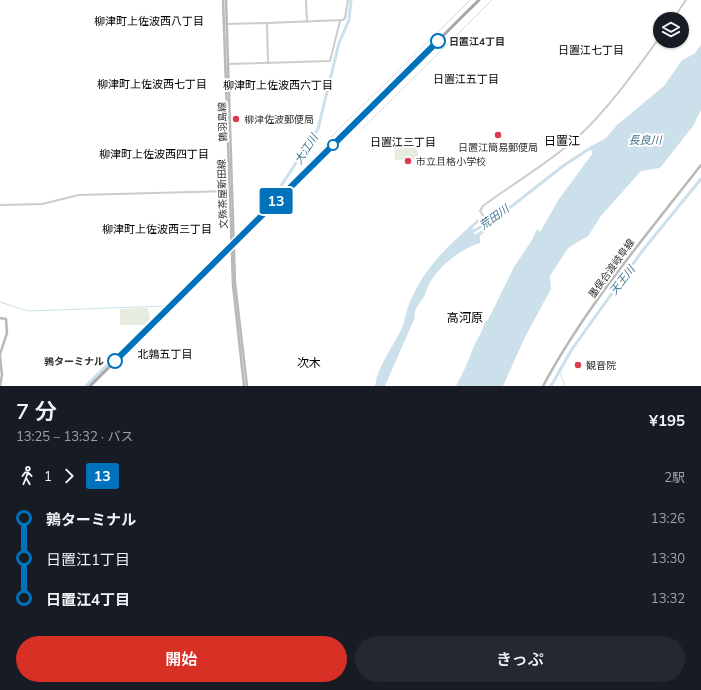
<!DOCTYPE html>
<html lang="ja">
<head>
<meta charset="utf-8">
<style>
	:root { --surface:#171b24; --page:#242831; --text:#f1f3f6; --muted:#9ea1a6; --accent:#d93025 }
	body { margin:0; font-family:Mulish,"Noto Sans JP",sans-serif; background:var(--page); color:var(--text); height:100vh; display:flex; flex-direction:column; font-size:15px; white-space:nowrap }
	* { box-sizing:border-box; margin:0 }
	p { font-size:13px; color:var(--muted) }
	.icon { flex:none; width:22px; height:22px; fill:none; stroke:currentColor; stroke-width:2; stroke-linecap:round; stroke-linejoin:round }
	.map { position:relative; height:386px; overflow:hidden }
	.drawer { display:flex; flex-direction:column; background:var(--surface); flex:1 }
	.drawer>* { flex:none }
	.badge { padding:0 8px; border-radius:3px; font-size:14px; line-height:26px }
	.tools { position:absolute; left:653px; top:12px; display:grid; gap:8px }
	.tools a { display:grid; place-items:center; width:36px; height:36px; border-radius:50%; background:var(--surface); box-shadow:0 1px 3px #0004; font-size:20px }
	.map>.badge { position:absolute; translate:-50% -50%; box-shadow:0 0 0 2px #fff }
	.legs { display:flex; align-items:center; gap:6px; height:44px; padding:0 16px; font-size:13px }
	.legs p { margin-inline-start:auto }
	.summary { display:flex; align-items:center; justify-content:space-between; height:68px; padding:0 16px }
	h1 { font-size:22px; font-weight:600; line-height:30px }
	.cta { display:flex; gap:8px; margin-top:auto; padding:8px 16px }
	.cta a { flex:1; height:46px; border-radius:24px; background:var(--accent); color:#fff; font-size:16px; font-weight:600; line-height:46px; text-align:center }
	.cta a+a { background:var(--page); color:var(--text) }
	ul { padding:0 16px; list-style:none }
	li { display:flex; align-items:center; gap:14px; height:40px; font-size:15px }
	li i { display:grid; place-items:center; width:6px; height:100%; margin:0 5px; background:currentColor }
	li i::after { content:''; width:10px; height:10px; margin:-5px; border:3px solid; border-radius:50%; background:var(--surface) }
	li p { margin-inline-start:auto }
	li:first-child i { background:linear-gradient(#0000 50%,currentColor 0) }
	li:last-child i { background:linear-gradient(currentColor 50%,#0000 0) }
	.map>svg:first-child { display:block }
	.green { fill:#e6ecde }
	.water { fill:#cbe0ea }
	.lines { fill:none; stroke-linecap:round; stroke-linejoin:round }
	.stream { stroke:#cbe0ea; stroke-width:1 }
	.river { stroke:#cbe0ea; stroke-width:3 }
	.tertiary { stroke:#ccc; stroke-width:2 }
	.secondary { stroke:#b9b9b9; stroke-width:2.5 }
	.primary { stroke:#a7a7a7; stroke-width:3 }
	.line-1-casing { stroke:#fff; stroke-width:9 }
	.line-1 { stroke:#0072bc; stroke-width:6 }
	.stop-1-dot { fill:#fff; stroke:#0072bc; stroke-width:2 }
	.poi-dot { fill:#dd3a4e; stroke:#fff; stroke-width:1.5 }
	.labels { text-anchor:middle; stroke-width:4; stroke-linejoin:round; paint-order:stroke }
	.stop-label { font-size:10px; font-weight:bold; fill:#2f2f2f; stroke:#fff; text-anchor:start }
	.poi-label { font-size:10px; fill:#2f2f2f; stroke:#fff; text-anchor:start }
	.street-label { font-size:10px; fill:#2f2f2f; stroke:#fff }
	.neighbourhood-label { font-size:11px; fill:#000; stroke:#fff }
	.water-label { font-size:11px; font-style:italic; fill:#40748e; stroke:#fff }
	.quarter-label { font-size:12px; fill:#000; stroke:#fff }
</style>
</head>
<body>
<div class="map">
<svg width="701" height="386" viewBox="0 0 701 386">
	<rect width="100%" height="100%" fill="#fff"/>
	<!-- green -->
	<g class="green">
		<path d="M394,145H414L418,152V159L395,160Z"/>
		<path d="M148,308L150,319L144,325H120V309Z"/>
	</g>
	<!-- water -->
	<g class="water">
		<path d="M701,45V110L693,126L660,168L641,171L601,216L588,236L568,248L550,276L551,289L525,337L503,386H456C463,373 469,360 474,346C477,338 483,332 484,323L488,320L514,267L532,240L537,229L540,232L559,199L592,154V151L588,148L606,138L617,125L664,86L682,60L694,54Z"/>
		<path d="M478,219L479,222L473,227L474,235L485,228L486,231L480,236V243C459,250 441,264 429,284C427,288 426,294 423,298C420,304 413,309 415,317L385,386H375C378,365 393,347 402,328C405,320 406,312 409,304C424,267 449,245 478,219Z"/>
	</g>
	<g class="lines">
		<!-- stream -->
		<g class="stream">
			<path d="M362,129L492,0"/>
			<path d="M331,137L470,0"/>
			<path d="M0,302L28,311L166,306"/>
			<path d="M559,370L565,386"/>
		</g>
		<!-- river -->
		<g class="river">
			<path d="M471,233L507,210L563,166L592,147"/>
			<path d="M239,234L270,203L318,129L339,43L349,20L351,0"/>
			<path d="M86,386L228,245"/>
			<path d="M551,386L572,349L605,303L643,250L701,179"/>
		</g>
		<!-- tertiary -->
		<g class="tertiary">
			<path d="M306,0L307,22"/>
			<path d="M673,19L686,0"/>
			<path d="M267,23L343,20L345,18L348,0"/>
			<path d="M226,24L267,23L268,63"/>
			<path d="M228,64L330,61L340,21"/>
			<path d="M0,205L42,204L79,195L230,191"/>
			<path d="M486,220L480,211L483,206C515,182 549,163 579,136C610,107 635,71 660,37"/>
		</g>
		<!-- secondary -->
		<g class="secondary">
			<path d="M223,0L233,285L244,386"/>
			<path d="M226,0L235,283L247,386"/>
			<path d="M0,318L6,319L7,333L0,354"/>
			<path d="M0,356L2,375L0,386"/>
			<path d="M543,386C586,306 645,237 701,165"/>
		</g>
		<!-- primary -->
		<path class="primary" d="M90,386L479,0"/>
	</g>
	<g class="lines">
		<defs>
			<path id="line-1" d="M115,361L438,41"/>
		</defs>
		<!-- line-1 casing -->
		<use href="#line-1" class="line-1-casing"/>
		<!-- line-1 -->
		<use href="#line-1" class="line-1"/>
	</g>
	<!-- markers -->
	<g class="stop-1-dot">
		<circle cx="438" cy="41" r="7"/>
		<circle cx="333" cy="145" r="5"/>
		<circle cx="115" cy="361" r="7"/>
	</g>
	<g class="poi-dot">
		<circle cx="236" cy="119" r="4"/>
		<circle cx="498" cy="135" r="4"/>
		<circle cx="408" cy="161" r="4"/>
		<circle cx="578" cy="365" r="4"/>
	</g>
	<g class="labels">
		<!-- stop labels -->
		<g class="stop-label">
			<text x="449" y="45">日置江4丁目</text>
			<text x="104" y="365" text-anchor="end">鶉ターミナル</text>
		</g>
		<!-- poi labels -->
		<g class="poi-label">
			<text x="244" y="123">柳津佐波郵便局</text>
			<text x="498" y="151" text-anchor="middle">日置江簡易郵便局</text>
			<text x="416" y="165">市立且格小学校</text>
			<text x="586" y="369">観音院</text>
		</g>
		<!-- street labels -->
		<g class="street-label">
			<text transform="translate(222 122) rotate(-92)" y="4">鶉羽島線</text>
			<text transform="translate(222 194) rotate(-92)" y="4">文殊茶屋新田線</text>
			<text transform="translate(611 268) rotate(-54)" y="4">墨俣合渡岐阜線</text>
		</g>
		<!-- neighbourhood labels -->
		<g class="neighbourhood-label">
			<text x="149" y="25">柳津町上佐波西八丁目</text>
			<text x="591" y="54">日置江七丁目</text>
			<text x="466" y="83">日置江五丁目</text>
			<text x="152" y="88">柳津町上佐波西七丁目</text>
			<text x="278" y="89">柳津町上佐波西六丁目</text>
			<text x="403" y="146">日置江三丁目</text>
			<text x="154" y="158">柳津町上佐波西四丁目</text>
			<text x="157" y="233">柳津町上佐波西三丁目</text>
			<text x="165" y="358">北鶉五丁目</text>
		</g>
		<!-- water labels -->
		<g class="water-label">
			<text x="645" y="144">長良川</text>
			<text transform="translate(306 149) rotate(-57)" y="4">大江川</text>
			<text transform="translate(494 217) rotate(-36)" y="4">荒田川</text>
			<text transform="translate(622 280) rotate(-52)" y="4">天王川</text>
		</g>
		<!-- quarter labels -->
		<g class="quarter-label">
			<text x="562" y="145">日置江</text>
			<text x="465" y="322">高河原</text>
			<text x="309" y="367">次木</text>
		</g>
	</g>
</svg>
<div class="tools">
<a><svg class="icon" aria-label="layers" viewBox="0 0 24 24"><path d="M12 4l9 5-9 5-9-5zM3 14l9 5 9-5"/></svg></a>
</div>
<b class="badge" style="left:276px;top:201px;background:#0072bc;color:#fff">13</b>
</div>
<section class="drawer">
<div class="summary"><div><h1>7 分</h1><p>13:25 – 13:32 · バス</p></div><b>¥195</b></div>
<div class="legs"><svg class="icon" aria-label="walk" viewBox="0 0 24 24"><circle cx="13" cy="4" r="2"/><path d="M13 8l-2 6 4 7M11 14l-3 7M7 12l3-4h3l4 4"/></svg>1<svg class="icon" aria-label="forward" viewBox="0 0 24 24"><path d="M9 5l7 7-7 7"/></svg><b class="badge" style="background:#0072bc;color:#fff">13</b><p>2駅</p></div>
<ul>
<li><i style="color:#0072bc"></i><b>鶉ターミナル</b><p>13:26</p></li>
<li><i style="color:#0072bc"></i><span>日置江1丁目</span><p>13:30</p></li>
<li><i style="color:#0072bc"></i><b>日置江4丁目</b><p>13:32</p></li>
</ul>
<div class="cta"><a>開始</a><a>きっぷ</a></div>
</section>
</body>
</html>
